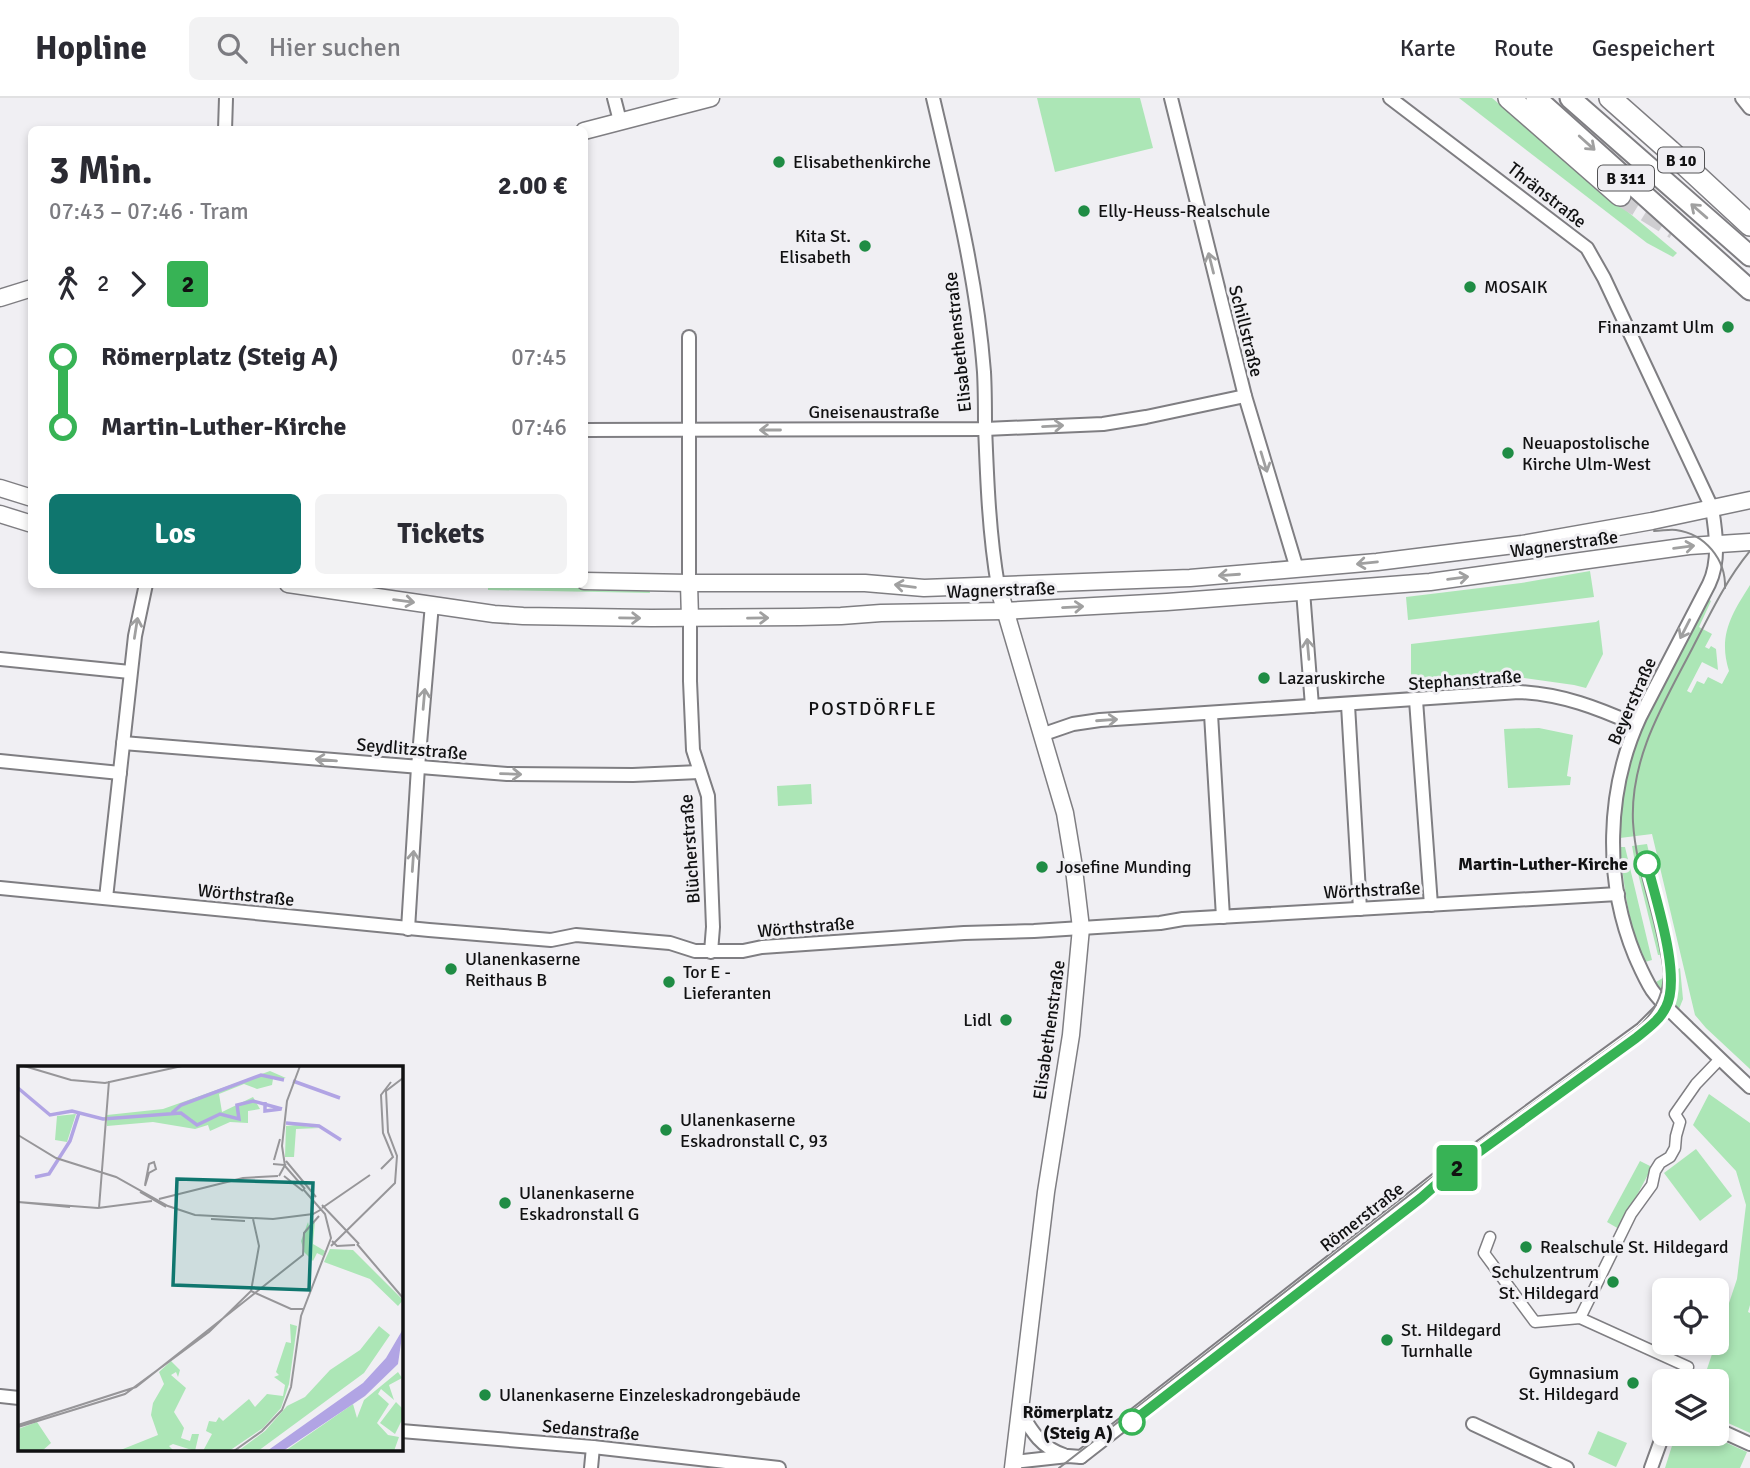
<!DOCTYPE html>
<html lang="de">
<head>
<meta charset="utf-8">
<style>
	:root { --surface:#fff; --page:#f2f2f3; --text:#2b2b33; --muted:#7c7c81; --line:#e1e1e2; --accent:#0f766e }
	body { margin:0; font-family:Signika,sans-serif; background:var(--page); color:var(--text); height:100vh; display:flex; flex-direction:column; font-size:26px; white-space:nowrap }
	* { box-sizing:border-box; margin:0 }
	p { font-size:23px; color:var(--muted) }
	.icon { flex:none; width:38px; height:38px; fill:none; stroke:currentColor; stroke-width:2; stroke-linecap:round; stroke-linejoin:round }
	.map { position:relative; flex:1; overflow:hidden }
	.sheet { position:absolute; left:28px; top:28px; width:560px; height:462px; display:flex; flex-direction:column; background:var(--surface); border-radius:10px; box-shadow:0 4px 10px #0003 }
	.sheet>* { flex:none }
	.badge { padding:0 14px; border-radius:5px; font-size:24px; line-height:46px }
	.tools { position:absolute; left:1652px; top:1180px; display:grid; gap:14px }
	.tools a { display:grid; place-items:center; width:77px; height:77px; border-radius:10px; background:var(--surface); box-shadow:0 4px 10px #0003; font-size:35px }
	.map>.badge { position:absolute; translate:-50% -50%; box-shadow:0 0 0 4px #fff }
	.legs { display:flex; align-items:center; gap:10px; height:77px; padding:0 21px; font-size:23px }
	.legs p { margin-inline-start:auto }
	.summary { display:flex; align-items:center; justify-content:space-between; height:119px; padding:0 21px }
	h1 { font-size:38px; font-weight:800; line-height:52px }
	.cta { display:flex; gap:14px; margin-top:auto; padding:14px 21px }
	.cta a { flex:1; height:80px; border-radius:10px; background:var(--accent); color:#fff; font-size:28px; font-weight:800; line-height:80px; text-align:center }
	.cta a+a { background:var(--page); color:var(--text) }
	ul { padding:0 21px; list-style:none }
	li { display:flex; align-items:center; gap:24px; height:70px; font-size:26px }
	li i { display:grid; place-items:center; width:10px; height:100%; margin:0 9px; background:currentColor }
	li i::after { content:''; width:18px; height:18px; margin:-9px; border:5px solid; border-radius:50%; background:var(--surface) }
	li p { margin-inline-start:auto }
	li:first-child i { background:linear-gradient(#0000 50%,currentColor 0) }
	li:last-child i { background:linear-gradient(currentColor 50%,#0000 0) }
	header { display:flex; align-items:center; gap:42px; box-sizing:border-box; height:98px; padding:0 35px; background:var(--surface); border-bottom:2px solid var(--line) }
	header strong { font-size:33px }
	nav { display:flex; gap:38px; margin-inline-start:auto; font-size:24px }
	.search { width:490px; height:63px; background:var(--page); display:flex; align-items:center; gap:18px; box-sizing:border-box; padding:0 24px; border-radius:10px; color:var(--muted); font-size:26px }
	.map>svg:first-child { display:block }
	.green { fill:#ace6b6 }
	.lines { fill:none; stroke-linecap:round; stroke-linejoin:round }
	.trunk-tunnel { stroke:#cfced1; stroke-width:21; stroke-dasharray:21 10; stroke-linecap:butt }
	.pedestrian-casing { stroke:#7f7e82; stroke-width:13 }
	.minor-casing { stroke:#7f7e82; stroke-width:16 }
	.tertiary-casing { stroke:#7f7e82; stroke-width:19 }
	.primary-casing { stroke:#7f7e82; stroke-width:23 }
	.trunk-casing { stroke:#7f7e82; stroke-width:24 }
	.pedestrian { stroke:#fff; stroke-width:10 }
	.minor { stroke:#fff; stroke-width:12 }
	.tertiary { stroke:#fff; stroke-width:16 }
	.primary { stroke:#fff; stroke-width:19 }
	.trunk { stroke:#fff; stroke-width:21 }
	.tram { stroke:#878789; stroke-width:2 }
	.oneway { stroke:#a0a0a0 }
	.line-1-casing { stroke:#fff; stroke-width:16 }
	.line-1 { stroke:#37b355; stroke-width:10 }
	.poi-dot { fill:#1f8c44; stroke:#f0eff3; stroke-width:2.5 }
	.stop-1-dot { fill:#fff; stroke:#37b355; stroke-width:3.5 }
	.labels { text-anchor:middle; stroke-width:6; stroke-linejoin:round; paint-order:stroke }
	.shield { fill:#f0eff3; stroke:#545456; stroke-width:2 }
	.shield-label { font-size:16px; font-weight:bold; fill:#111112 }
	.poi-label { font-size:18px; fill:#111112; stroke:#f0eff3; text-anchor:start }
	.street-label { font-size:18px; fill:#111112; stroke:#f0eff3 }
	.stop-label { font-size:18px; font-weight:bold; fill:#111112; stroke:#f0eff3; text-anchor:end }
	.neighbourhood-label { font-size:19px; letter-spacing:2px; fill:#111112; stroke:#f0eff3 }
	.inset-river { fill:none; stroke:#b1a4e4; stroke-width:3.5 }
	.inset-road { fill:none; stroke:#979699; stroke-width:2 }
	.view { fill:#0f766e; fill-opacity:0.15; stroke:#0f766e; stroke-width:3.5 }
	.inset-edge { fill:none; stroke:#111112; stroke-width:3.5 }
</style>
</head>
<body>
<header>
<strong>Hopline</strong>
<div class="search"><svg class="icon" aria-label="search" viewBox="0 0 24 24"><circle cx="10" cy="10" r="6"/><path d="M15 15l6 6"/></svg>Hier suchen</div>
<nav><a>Karte</a><a>Route</a><a>Gespeichert</a></nav>
</header>
<div class="map">
<svg width="1750" height="1370" viewBox="0 0 1750 1370">
	<rect width="100%" height="100%" fill="#f0eff3"/>
	<!-- green -->
	<g class="green">
		<path d="M1037,0H1140L1153,50L1055,74Z"/>
		<path d="M1459,0H1492L1677,155L1673,159L1647,145Z"/>
		<path d="M1590,473L1594,499L1408,522L1406,499L1521,485Z"/>
		<path d="M524,487L649,489L650,495L488,492V489Z"/>
		<path d="M1750,487V971L1706,930L1695,917L1652,736L1620,740C1619,651 1668,578 1708,501L1711,503L1699,529L1712,536L1705,549L1709,551L1711,548L1716,551L1718,572L1702,564L1687,593L1691,595L1697,583L1704,586L1708,579L1722,586L1729,573C1718,538 1731,517 1750,487Z"/>
		<path d="M1599,522L1603,556L1586,590L1574,587L1524,580L1411,587V546L1596,524Z"/>
		<path d="M1539,630L1573,637L1567,678L1571,679L1570,687L1508,690L1504,631Z"/>
		<path d="M811,686L812,706L778,708L777,688Z"/>
		<path d="M1647,746L1673,856L1658,857L1634,759L1632,748Z"/>
		<path d="M1620,749H1625L1652,862L1645,864C1628,828 1624,788 1620,749Z"/>
		<path d="M1680,870L1683,901L1679,911L1664,895L1656,884Z"/>
		<path d="M1709,996L1750,1025V1207L1748,1214L1750,1215V1335L1717,1320V1283H1703L1737,1181L1746,1107L1736,1073L1693,1027Z"/>
		<path d="M1696,1051L1732,1098L1700,1123L1664,1075Z"/>
		<path d="M1640,1063L1652,1069L1619,1131L1607,1124Z"/>
		<path d="M1598,1333L1627,1345L1616,1369L1588,1356Z"/>
		<path d="M1676,1335H1705L1747,1354L1740,1370H1665Z"/>
	</g>
	<g class="lines">
		<!-- trunk-tunnel -->
		<path class="trunk-tunnel" d="M1620,97L1675,131"/>
		<defs>
			<g id="pedestrian">
				<path d="M1490,1139L1484,1155L1535,1224L1580,1220L1688,1269L1683,1283"/>
				<path d="M1580,1220L1631,1116L1652,1087L1655,1073L1660,1065L1670,1059L1675,1050L1676,1038L1680,1024L1675,1016L1696,986L1720,961"/>
			</g>
			<g id="minor">
				<path d="M614,0L620,23"/>
				<path d="M933,0C954,90 977,181 984,274C985,292 985,310 985,327C987,381 989,435 998,488"/>
				<path d="M1171,0L1245,298L1297,471"/>
				<path d="M1390,0L1587,150L1604,180L1712,410C1716,435 1720,463 1709,486L1640,619C1606,692 1604,783 1635,858C1640,869 1645,881 1652,892C1662,906 1676,918 1688,930C1709,950 1729,970 1750,989"/>
				<path d="M1742,0L1750,10"/>
				<path d="M225,32L226,0"/>
				<path d="M689,239V485"/>
				<path d="M584,332L985,331L1103,326L1146,319L1245,298"/>
				<path d="M1303,493L1312,608"/>
				<path d="M690,521V583L693,652L708,698L713,829L711,854"/>
				<path d="M0,561L130,574"/>
				<path d="M1416,602L1431,807"/>
				<path d="M1348,607L1360,811"/>
				<path d="M1211,616L1223,819"/>
				<path d="M1041,637L1073,626L1100,622L1519,594C1562,596 1598,610 1636,627"/>
				<path d="M123,645L507,676L633,677L699,674"/>
				<path d="M0,663L120,675"/>
				<path d="M0,790L429,832L551,842L576,837L670,845L695,853H743L762,849L964,835L1034,833L1160,825L1183,821L1618,796"/>
				<path d="M106,800L135,538L146,486"/>
				<path d="M408,831L418,669L432,506"/>
				<path d="M0,1298L19,1300"/>
				<path d="M1021,1315C1032,1334 1042,1350 1064,1357"/>
				<path d="M1473,1326L1567,1370"/>
				<path d="M1717,1331L1750,1346"/>
				<path d="M401,1333L593,1349L779,1370"/>
				<path d="M1081,1359L1445,1075L1642,931L1665,908"/>
				<path d="M1014,1364L1068,1358L1081,1359"/>
				<path d="M591,1370L593,1349"/>
				<path d="M1651,1370L1664,1334"/>
			</g>
			<g id="tertiary">
				<path d="M584,33L711,0"/>
				<path d="M0,200L32,190"/>
				<path d="M0,390L32,400"/>
				<path d="M0,416L32,426"/>
				<path d="M584,483L689,485H865L924,490L1190,480L1377,464L1522,446L1652,423L1750,402"/>
				<path d="M689,485L690,521"/>
				<path d="M288,486L494,516L523,518L651,520L800,519L841,518L881,515L1004,513L1167,504L1430,484L1689,448L1750,444"/>
				<path d="M998,488L1065,715L1073,763L1081,830L1071,937L1046,1094L1013,1370"/>
			</g>
			<g id="primary">
				<path d="M1536,0L1750,192"/>
				<path d="M1570,0L1750,158"/>
			</g>
			<g id="trunk">
				<path d="M1509,0L1620,97"/>
				<path d="M1610,0L1670,53L1750,127"/>
			</g>
		</defs>
		<!-- pedestrian casing -->
		<use href="#pedestrian" class="pedestrian-casing"/>
		<!-- minor casing -->
		<use href="#minor" class="minor-casing"/>
		<!-- tertiary casing -->
		<use href="#tertiary" class="tertiary-casing"/>
		<!-- primary casing -->
		<use href="#primary" class="primary-casing"/>
		<!-- trunk casing -->
		<use href="#trunk" class="trunk-casing"/>
		<!-- pedestrian -->
		<use href="#pedestrian" class="pedestrian"/>
		<!-- minor -->
		<use href="#minor" class="minor"/>
		<!-- tertiary -->
		<use href="#tertiary" class="tertiary"/>
		<!-- primary -->
		<use href="#primary" class="primary"/>
		<!-- trunk -->
		<use href="#trunk" class="trunk"/>
		<!-- tram -->
		<g class="tram">
			<path d="M1654,433C1662,433 1669,431 1676,432C1705,436 1726,461 1725,490"/>
			<path d="M1059,1370L1443,1071L1636,931C1654,916 1663,899 1664,876C1659,824 1636,776 1633,724C1630,659 1664,605 1693,549C1710,516 1726,482 1750,453"/>
		</g>
	</g>
	<!-- one-way arrows -->
	<defs><path id="oneway-shaft" d="M-6 0H5M1.5-3L5.5 0L1.5 3" fill="none" stroke-width="1.6" stroke-linecap="round" stroke-linejoin="round" transform="scale(1.75)"/></defs>
	<g class="oneway">
		<use href="#oneway-shaft" transform="translate(1587 45) rotate(42)"/>
		<use href="#oneway-shaft" transform="translate(1699 113) rotate(-139)"/>
		<use href="#oneway-shaft" transform="translate(1211 165) rotate(-104)"/>
		<use href="#oneway-shaft" transform="translate(1053 328) rotate(-3)"/>
		<use href="#oneway-shaft" transform="translate(770 332) rotate(180)"/>
		<use href="#oneway-shaft" transform="translate(1264 364) rotate(73)"/>
		<use href="#oneway-shaft" transform="translate(1684 449) rotate(-7)"/>
		<use href="#oneway-shaft" transform="translate(1367 465) rotate(174)"/>
		<use href="#oneway-shaft" transform="translate(1229 477) rotate(176)"/>
		<use href="#oneway-shaft" transform="translate(1458 480) rotate(-7)"/>
		<use href="#oneway-shaft" transform="translate(905 488) rotate(-173)"/>
		<use href="#oneway-shaft" transform="translate(404 503) rotate(7)"/>
		<use href="#oneway-shaft" transform="translate(1073 509) rotate(-3)"/>
		<use href="#oneway-shaft" transform="translate(630 520) rotate(1)"/>
		<use href="#oneway-shaft" transform="translate(758 520) rotate(-1)"/>
		<use href="#oneway-shaft" transform="translate(136 530) rotate(-81)"/>
		<use href="#oneway-shaft" transform="translate(1685 531) rotate(117)"/>
		<use href="#oneway-shaft" transform="translate(1308 551) rotate(-95)"/>
		<use href="#oneway-shaft" transform="translate(424 601) rotate(-85)"/>
		<use href="#oneway-shaft" transform="translate(1107 622) rotate(-4)"/>
		<use href="#oneway-shaft" transform="translate(326 662) rotate(-175)"/>
		<use href="#oneway-shaft" transform="translate(511 676) rotate(2)"/>
		<use href="#oneway-shaft" transform="translate(413 763) rotate(-86)"/>
	</g>
	<g class="lines">
		<defs>
			<path id="line-1" d="M1132,1324L1421,1100L1447,1077L1636,940C1647,931 1660,922 1666,909C1682,879 1655,799 1647,766"/>
		</defs>
		<!-- line-1 casing -->
		<use href="#line-1" class="line-1-casing"/>
		<!-- line-1 -->
		<use href="#line-1" class="line-1"/>
	</g>
	<!-- markers -->
	<g class="poi-dot">
		<circle cx="779" cy="64" r="7"/>
		<circle cx="1084" cy="113" r="7"/>
		<circle cx="865" cy="148" r="7"/>
		<circle cx="1470" cy="189" r="7"/>
		<circle cx="1728" cy="229" r="7"/>
		<circle cx="1508" cy="355" r="7"/>
		<circle cx="1264" cy="580" r="7"/>
		<circle cx="1042" cy="769" r="7"/>
		<circle cx="451" cy="871" r="7"/>
		<circle cx="669" cy="884" r="7"/>
		<circle cx="1006" cy="922" r="7"/>
		<circle cx="666" cy="1032" r="7"/>
		<circle cx="505" cy="1105" r="7"/>
		<circle cx="1526" cy="1149" r="7"/>
		<circle cx="1613" cy="1184" r="7"/>
		<circle cx="1387" cy="1242" r="7"/>
		<circle cx="1633" cy="1285" r="7"/>
		<circle cx="485" cy="1297" r="7"/>
	</g>
	<g class="stop-1-dot">
		<circle cx="1647" cy="766" r="12"/>
		<circle cx="1132" cy="1324" r="12"/>
	</g>
	<g class="labels">
		<!-- shield labels -->
		<g class="shield">
			<rect x="1658" y="49.5" width="46" height="25" rx="5"/>
			<rect x="1598" y="67.5" width="56" height="25" rx="5"/>
		</g>
		<g class="shield-label">
			<text x="1681" y="68">B 10</text>
			<text x="1626" y="86">B 311</text>
		</g>
		<!-- poi labels -->
		<g class="poi-label">
			<text x="793" y="70">Elisabethenkirche</text>
			<text x="1098" y="119">Elly-Heuss-Realschule</text>
			<text x="851" y="144" text-anchor="end">Kita St.<tspan x="851" dy="21">Elisabeth</tspan></text>
			<text x="1484" y="195">MOSAIK</text>
			<text x="1714" y="235" text-anchor="end">Finanzamt Ulm</text>
			<text x="1522" y="351">Neuapostolische<tspan x="1522" dy="21">Kirche Ulm-West</tspan></text>
			<text x="1278" y="586">Lazaruskirche</text>
			<text x="1056" y="775">Josefine Munding</text>
			<text x="465" y="867">Ulanenkaserne<tspan x="465" dy="21">Reithaus B</tspan></text>
			<text x="683" y="880">Tor E -<tspan x="683" dy="21">Lieferanten</tspan></text>
			<text x="992" y="928" text-anchor="end">Lidl</text>
			<text x="680" y="1028">Ulanenkaserne<tspan x="680" dy="21">Eskadronstall C, 93</tspan></text>
			<text x="519" y="1101">Ulanenkaserne<tspan x="519" dy="21">Eskadronstall G</tspan></text>
			<text x="1540" y="1155">Realschule St. Hildegard</text>
			<text x="1599" y="1180" text-anchor="end">Schulzentrum<tspan x="1599" dy="21">St. Hildegard</tspan></text>
			<text x="1401" y="1238">St. Hildegard<tspan x="1401" dy="21">Turnhalle</tspan></text>
			<text x="1619" y="1281" text-anchor="end">Gymnasium<tspan x="1619" dy="21">St. Hildegard</tspan></text>
			<text x="499" y="1303">Ulanenkaserne Einzeleskadrongebäude</text>
		</g>
		<!-- street labels -->
		<g class="street-label">
			<text transform="translate(1547 97) rotate(38)" y="6">Thränstraße</text>
			<text transform="translate(1246 233) rotate(76)" y="6">Schillstraße</text>
			<text transform="translate(958 244) rotate(-96)" y="6">Elisabethenstraße</text>
			<text x="874" y="320">Gneisenaustraße</text>
			<text transform="translate(1564 446) rotate(-8)" y="6">Wagnerstraße</text>
			<text transform="translate(1001 492) rotate(-2)" y="6">Wagnerstraße</text>
			<text transform="translate(1465 582) rotate(-4)" y="6">Stephanstraße</text>
			<text transform="translate(1632 603) rotate(-66)" y="6">Beyerstraße</text>
			<text transform="translate(412 651) rotate(5)" y="6">Seydlitzstraße</text>
			<text transform="translate(690 751) rotate(-94)" y="6">Blücherstraße</text>
			<text transform="translate(1372 792) rotate(-3)" y="6">Wörthstraße</text>
			<text transform="translate(246 797) rotate(6)" y="6">Wörthstraße</text>
			<text transform="translate(806 829) rotate(-5)" y="6">Wörthstraße</text>
			<text transform="translate(1049 932) rotate(-82)" y="6">Elisabethenstraße</text>
			<text transform="translate(1362 1119) rotate(-38)" y="6">Römerstraße</text>
			<text transform="translate(591 1332) rotate(5)" y="6">Sedanstraße</text>
		</g>
		<!-- stop labels -->
		<g class="stop-label">
			<text x="1628" y="772">Martin-Luther-Kirche</text>
			<text x="1113" y="1320">Römerplatz<tspan x="1113" dy="21">(Steig A)</tspan></text>
		</g>
		<!-- neighbourhood labels -->
		<g class="neighbourhood-label">
			<text x="873" y="617">POSTDÖRFLE</text>
		</g>
	</g>
	<!-- overview -->
	<g transform="translate(18 968)">
		<rect width="385" height="385" fill="#f0eff3"/>
		<path d="M252,5L268,12L255,13L254,19L239,23L226,18L201,28L204,46L235,31L242,43L230,45V57L212,56L192,65L190,59L177,63L135,56L89,60V49L145,43ZM58,48L49,76L37,74L39,50ZM268,60L278,59L302,62L278,63L276,91H267ZM297,155L295,178L307,185L305,190L299,187L295,195L286,186L283,175L290,156L291,160ZM312,183L335,184L385,234L380,240L352,213L306,196ZM272,258L279,260L271,318L263,342L245,362L211,385H185L194,368L188,365L191,355L198,356L201,351L205,355L231,333L237,341L249,328L265,330L267,319L256,311L261,309L258,306L268,276L273,277ZM361,260L372,269L346,307L240,385H220L247,365L269,340L287,331L312,304L342,284ZM153,295L162,304L160,311L158,306L153,309L168,322L156,346L166,362L163,372L172,375L174,368H181L177,385L155,378L151,380L156,385H100L140,369L133,349L135,337L146,318L141,306ZM380,306L384,312L371,319L376,334L363,323L360,328L371,338L359,357L370,369L381,371L376,385H267L335,338L339,352L346,334ZM378,336L385,343V352L377,368L362,357ZM19,356L33,377L24,385H0V363Z" fill="#ace6b6"/>
		<path d="M385,263L380,298L347,330L265,385H249L345,317L368,292Z" fill="#b1a4e4"/>
		<path class="inset-river" d="M275,15L322,32M0,22L32,49L54,45L85,53L163,47L179,59L202,48L221,53L219,39L235,35L264,43M247,36V45L263,43M154,47L163,39L243,9L266,14M268,57L301,60L323,74M17,111L31,108L52,75L61,47"/>
		<path class="inset-road" d="M6,0L53,14L87,17L164,0M0,69L38,92L98,111L150,140L177,149L255,153L295,148L304,143M256,94L262,73M268,95L298,131M255,98L267,99L261,110M267,100L287,123M267,100L264,80L269,35L282,0M363,103L375,91L365,67L363,29L373,16M266,110L285,125M127,119L131,98L136,96L138,103L131,107L127,120M122,126L148,141M141,133L225,112L260,110M0,136L80,142L134,135M0,136L52,141M304,139L341,178M81,142L91,15M304,142L352,109M193,153L227,155M314,175L319,180L337,179M339,178L385,232M313,180L377,117L379,90L370,66L368,25L385,12M233,225L273,243H285M0,359L118,321L285,189L286,167L301,150M0,361L107,328L191,266L233,225L241,180L235,153M216,385L244,365L264,344L273,321L283,250L313,172L307,148L285,123"/>
		<path class="view" d="M159,113L295,117L291,224L155,219Z"/>
		<rect width="385" height="385" class="inset-edge"/>
	</g>
</svg>
<div class="tools">
<a><svg class="icon" aria-label="locate" viewBox="0 0 24 24"><circle cx="12" cy="12" r="6"/><path d="M12 2v4M12 18v4M2 12h4M18 12h4"/></svg></a>
<a><svg class="icon" aria-label="layers" viewBox="0 0 24 24"><path d="M12 4l9 5-9 5-9-5zM3 14l9 5 9-5"/></svg></a>
</div>
<b class="badge" style="left:1457px;top:1070px;background:#37b355;color:#111">2</b>
<section class="sheet">
<div class="summary"><div><h1>3 Min.</h1><p>07:43 – 07:46 · Tram</p></div><b>2.00 €</b></div>
<div class="legs"><svg class="icon" aria-label="walk" viewBox="0 0 24 24"><circle cx="13" cy="4" r="2"/><path d="M13 8l-2 6 4 7M11 14l-3 7M7 12l3-4h3l4 4"/></svg>2<svg class="icon" aria-label="forward" viewBox="0 0 24 24"><path d="M9 5l7 7-7 7"/></svg><b class="badge" style="background:#37b355;color:#111">2</b></div>
<ul>
<li><i style="color:#37b355"></i><b>Römerplatz (Steig A)</b><p>07:45</p></li>
<li><i style="color:#37b355"></i><b>Martin-Luther-Kirche</b><p>07:46</p></li>
</ul>
<div class="cta"><a>Los</a><a>Tickets</a></div>
</section>
</div>
</body>
</html>
